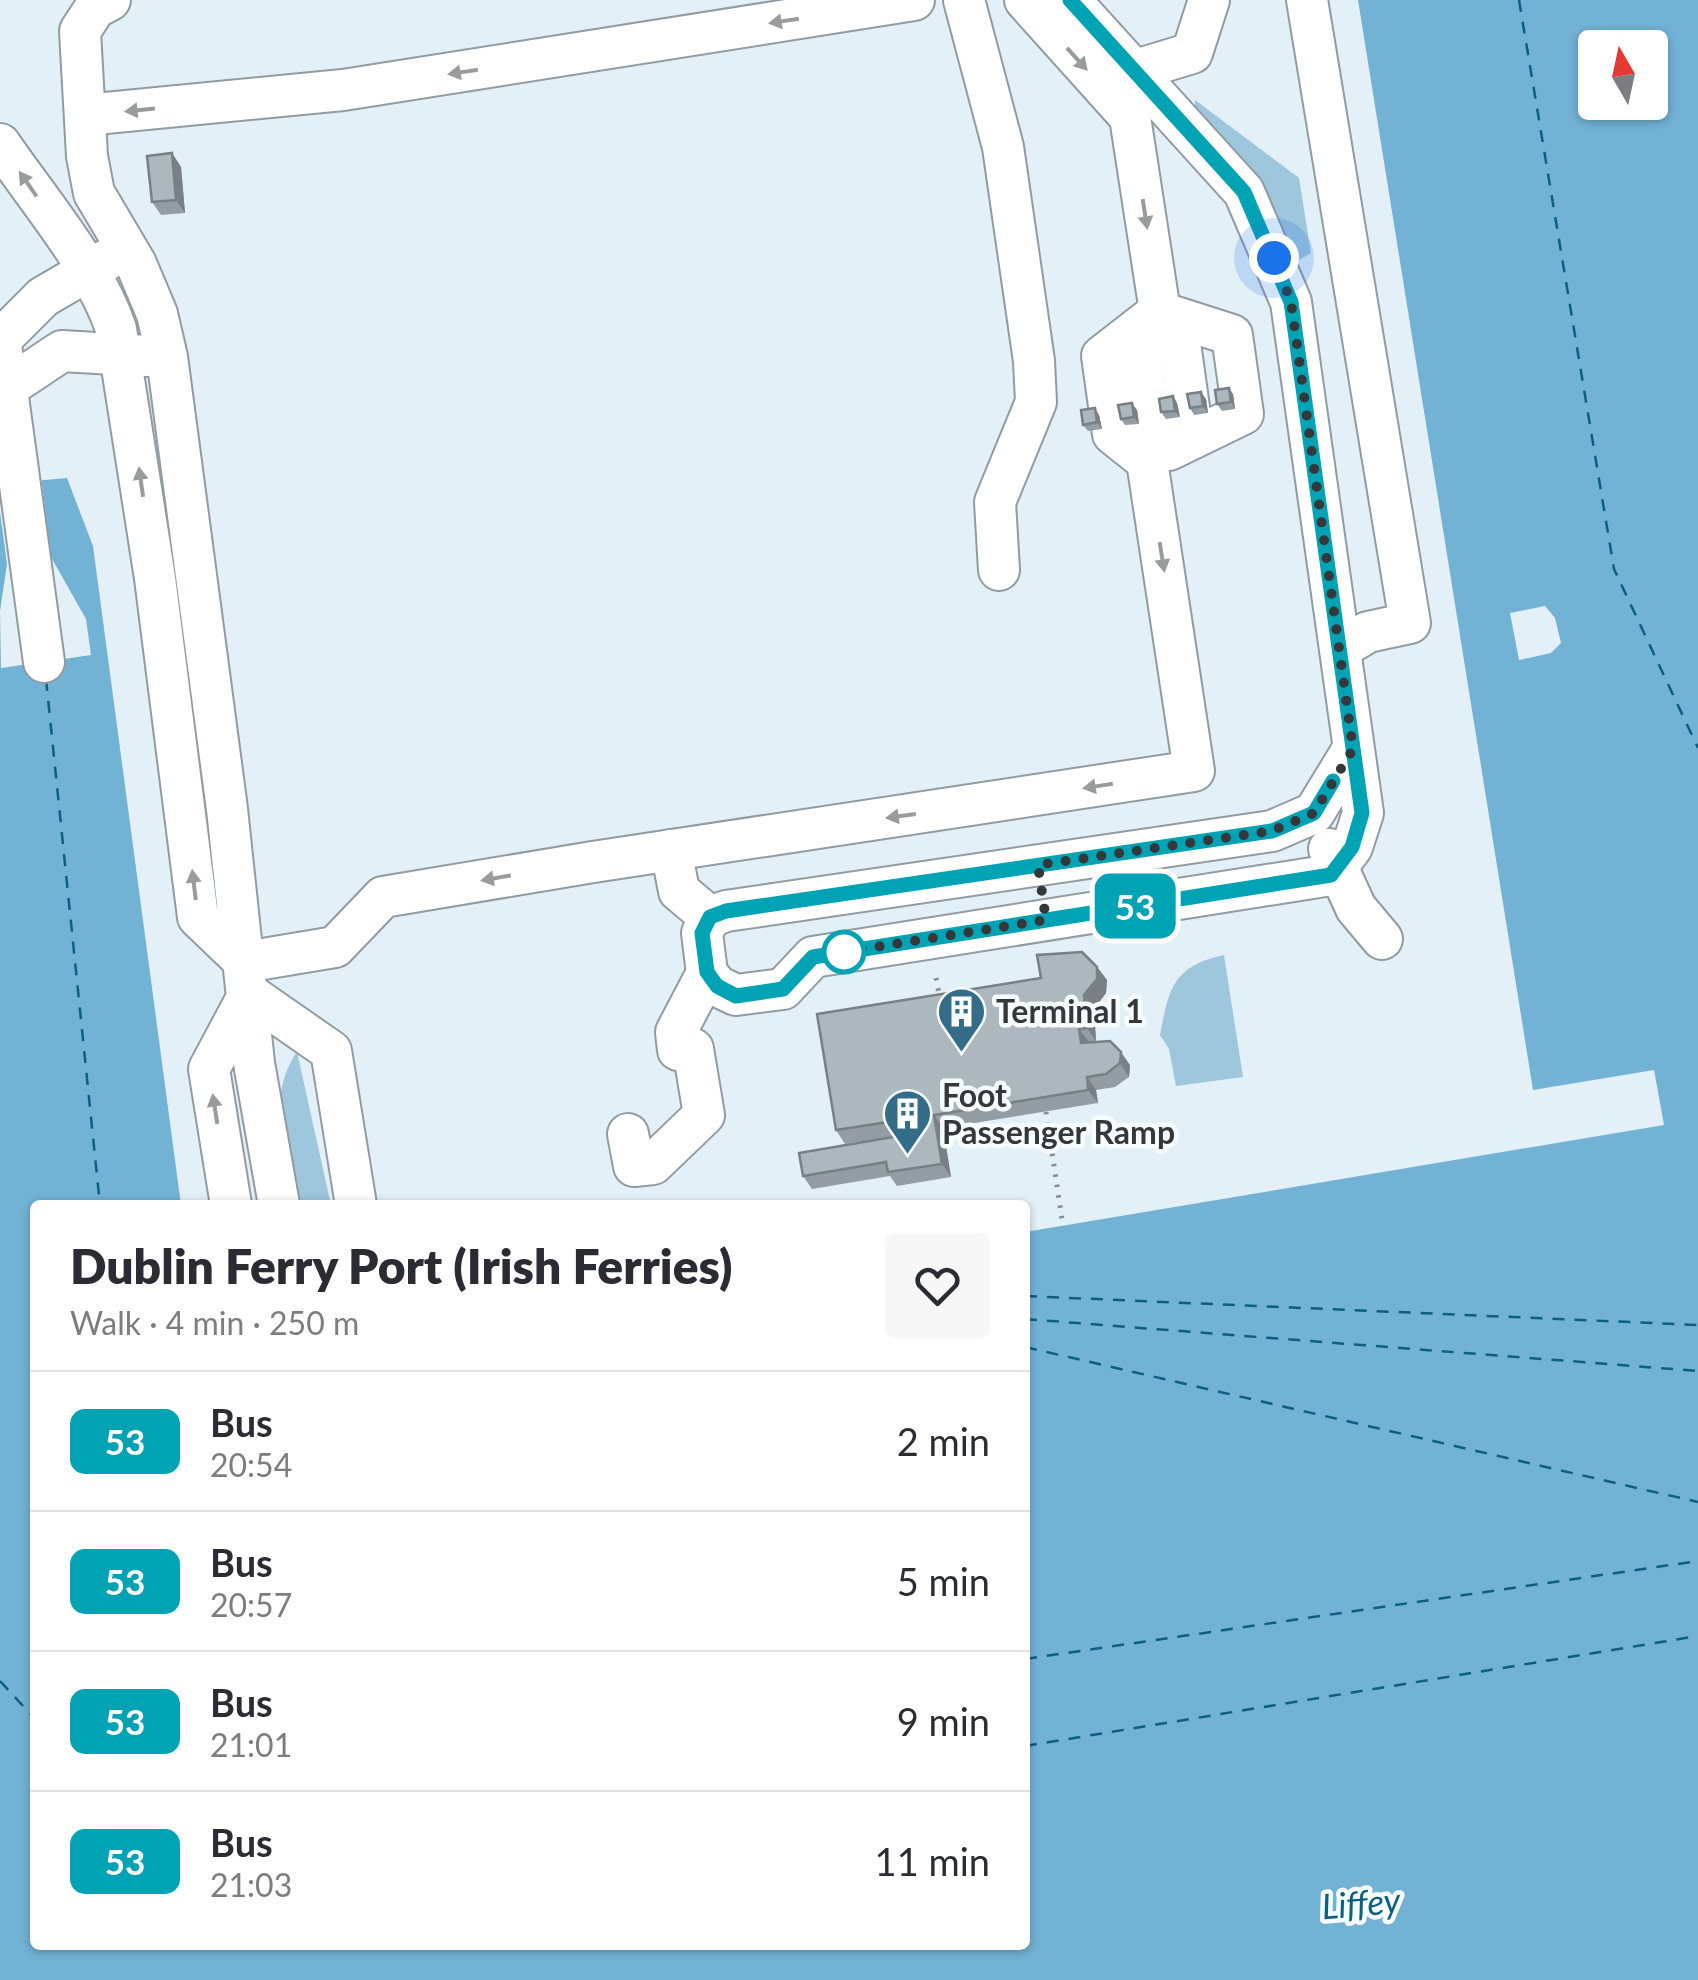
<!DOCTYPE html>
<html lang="en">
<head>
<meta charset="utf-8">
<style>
	:root { --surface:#fff; --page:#f7f7f7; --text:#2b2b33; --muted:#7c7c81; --line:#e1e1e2 }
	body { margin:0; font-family:Lato,sans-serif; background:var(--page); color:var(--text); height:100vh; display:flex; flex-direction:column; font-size:38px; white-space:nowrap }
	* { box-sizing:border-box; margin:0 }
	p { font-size:32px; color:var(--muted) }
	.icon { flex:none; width:55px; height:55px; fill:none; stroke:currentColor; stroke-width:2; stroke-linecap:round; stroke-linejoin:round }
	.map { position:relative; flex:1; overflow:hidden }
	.drawer { position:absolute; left:30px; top:1200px; width:1000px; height:750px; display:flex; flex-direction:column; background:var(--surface); border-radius:10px; box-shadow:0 2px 8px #0004 }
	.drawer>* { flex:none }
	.badge { padding:0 20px; border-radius:15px; font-size:35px; line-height:65px }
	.needle { width:65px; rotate:351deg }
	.tools { position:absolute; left:1578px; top:30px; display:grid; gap:20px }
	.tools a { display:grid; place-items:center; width:90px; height:90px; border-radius:10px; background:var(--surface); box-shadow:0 2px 8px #0004; font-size:50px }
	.you { position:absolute; width:50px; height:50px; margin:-25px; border:8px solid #fff; border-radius:50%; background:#1a73e8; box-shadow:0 0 0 15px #1a73e833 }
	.map>.badge { position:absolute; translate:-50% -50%; box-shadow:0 0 0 5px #fff }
	.round { display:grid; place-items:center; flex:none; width:105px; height:105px; border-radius:10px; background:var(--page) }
	.overview { display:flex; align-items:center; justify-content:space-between; height:170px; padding:0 40px }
	h1 { font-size:48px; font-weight:800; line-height:75px }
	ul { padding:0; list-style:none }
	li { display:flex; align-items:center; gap:30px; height:140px; padding:0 40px; border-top:2px solid var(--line) }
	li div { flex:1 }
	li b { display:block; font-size:38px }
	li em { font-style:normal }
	li .badge { min-width:110px; font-weight:700; text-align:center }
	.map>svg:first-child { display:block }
	.green { fill:#9ec6dc }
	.water { fill:#72b2d4; fill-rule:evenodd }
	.pier { fill:#e4f0f7 }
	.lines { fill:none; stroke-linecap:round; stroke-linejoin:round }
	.ferry { stroke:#0d5f81; stroke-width:2.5; stroke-dasharray:12 10; stroke-linecap:butt }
	.minor-casing { stroke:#919ca2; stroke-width:44 }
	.path { stroke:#878f94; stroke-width:5; stroke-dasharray:2.5 8; stroke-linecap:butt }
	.minor { stroke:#fff; stroke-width:40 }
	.wall { fill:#949da3 }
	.shaded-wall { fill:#788085 }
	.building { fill:#acb7be; stroke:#788085; stroke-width:2.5 }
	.oneway { fill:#999c9d }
	.line-casing { stroke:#fff; stroke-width:22 }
	.line { stroke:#00a3b4; stroke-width:15 }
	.walk { stroke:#33383b; stroke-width:10; stroke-dasharray:0 18 }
	.stop-dot { fill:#fff; stroke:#00a3b4; stroke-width:5 }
	.labels { text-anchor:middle; stroke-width:9; stroke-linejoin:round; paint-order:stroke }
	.poi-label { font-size:32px; font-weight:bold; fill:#33383b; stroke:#f7fcff; text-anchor:start }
	.water-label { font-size:35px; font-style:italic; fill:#0d5f81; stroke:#f7fcff }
</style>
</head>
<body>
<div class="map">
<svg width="1698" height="1980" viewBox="0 0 1698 1980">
	<rect width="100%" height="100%" fill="#e4f0f7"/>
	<!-- green -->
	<g class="green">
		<path d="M1195,100L1299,178L1311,253L1292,264L1255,173L1195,110Z"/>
		<path d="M1224,955L1243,1077L1176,1086L1169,1049L1160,1035C1169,988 1173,966 1224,955Z"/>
		<path d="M297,1052L331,1205H294C285,1153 265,1098 297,1052Z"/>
	</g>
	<!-- water -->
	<path class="water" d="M1358,0H1698V1980H0V484L67,478L93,546L181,1205H35V1945H1025V1232L1664,1125L1654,1070L1533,1090ZM1595,48H1650V102H1595Z"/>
	<!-- pier -->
	<g class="pier">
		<path d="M41,475L51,557L86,619L91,655L1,668L0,611L7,564L0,512V479Z"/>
		<path d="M1545,606L1555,618L1561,643L1551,653L1519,660L1510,613Z"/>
	</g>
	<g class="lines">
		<!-- ferry -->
		<g class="ferry">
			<path d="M1519,0L1614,569L1698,748"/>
			<path d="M46,679L100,1205"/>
			<path d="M1025,1296L1698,1325"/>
			<path d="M1025,1319L1698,1371"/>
			<path d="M1025,1347L1698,1502"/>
			<path d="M1025,1659L1698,1561"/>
			<path d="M0,1681L35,1719"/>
			<path d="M1025,1746L1698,1636"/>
		</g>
		<defs>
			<g id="minor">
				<path d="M110,0L95,8L80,31L87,156L94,193L136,264L157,314L167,357L227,809L254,1063L279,1205"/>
				<path d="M964,0L1003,147L1034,361L1036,402L995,502L999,570"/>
				<path d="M1025,0L1130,117L1160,312L1180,343L1191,422L1147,461"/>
				<path d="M1070,0L1244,192L1291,302L1363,813L1352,847L1331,875L813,957L783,989L736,995L717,986L707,973L702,933L710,917L726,911L1272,831L1314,813L1353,749"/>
				<path d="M1307,0L1410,623L1368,632L1341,648"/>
				<path d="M1136,70L1192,53L1209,0"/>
				<path d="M85,115L343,90L914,0"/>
				<path d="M0,144C39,201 94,264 116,329L155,578L198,917L245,962"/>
				<path d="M1160,312L1232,335L1243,414L1169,450"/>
				<path d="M0,338L44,662"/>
				<path d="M0,340L43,297L110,258"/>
				<path d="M8,387L62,351L148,356"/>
				<path d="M1147,461L1113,434L1102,356L1156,314"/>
				<path d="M1329,849L1356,908L1382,939"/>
				<path d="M671,850L679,891L710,917"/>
				<path d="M245,962L335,947L383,897L593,862L1194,771L1147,461L1152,428L1141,350L1160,312"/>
				<path d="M249,994L331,1051L356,1205"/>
				<path d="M628,1134L634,1166L653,1164L704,1115L693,1049L678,1050L676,1032L707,973"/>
				<path d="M231,1205L209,1069L249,994"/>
			</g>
		</defs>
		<!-- minor casing -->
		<use href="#minor" class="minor-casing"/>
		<!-- path -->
		<g class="path">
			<path d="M936,978L940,999"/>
			<path d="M1046,1112L1063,1226"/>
		</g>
		<!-- minor -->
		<use href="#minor" class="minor"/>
	</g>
	<!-- wall -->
	<g class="wall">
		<path d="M172,153L181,167L185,213L161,215L152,202Z"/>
		<path d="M1233,394L1235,409L1222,411L1217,404Z"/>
		<path d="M1173,396L1177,403L1180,417L1166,419L1161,412Z"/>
		<path d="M1206,399L1208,413L1194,415L1190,408Z"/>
		<path d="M1137,410L1139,424L1125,425L1121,419Z"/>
		<path d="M1099,415L1102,429L1088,431L1083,425Z"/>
		<path d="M1097,967L1107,980L1106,993L1094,1009L1096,1041L1089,1043L1130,1065L1129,1077L1115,1087L1096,1090L1098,1103L943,1128L951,1177L897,1186L890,1176L812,1189L803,1176L917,1133L845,1144L836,1130L1041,978Z"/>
	</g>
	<!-- shaded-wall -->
	<g class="shaded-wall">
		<path d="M172,153L181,167L185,213L176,200Z"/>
		<path d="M1229,388L1233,394L1235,409L1231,402Z"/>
		<path d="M1201,392L1206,399L1208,413L1203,406Z"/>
		<path d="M1173,396L1177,403L1180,417L1175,411Z"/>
		<path d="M1132,403L1137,410L1139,424L1134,417Z"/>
		<path d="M1095,408L1099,415L1102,429L1097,422Z"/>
		<path d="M1097,967L1107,980L1106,993L1094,1009L1096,1041L1087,1028L1084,995Z"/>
		<path d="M1079,1029L1089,1042L1091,1057L1081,1043Z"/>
		<path d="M1121,1052L1130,1065L1129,1077L1120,1063Z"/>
		<path d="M1087,1077L1096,1090L1098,1103L1088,1090Z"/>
		<path d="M934,1115L943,1128L951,1177L942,1164Z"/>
	</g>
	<!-- building -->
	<g class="building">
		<path d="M172,153L176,200L152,202L147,156Z"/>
		<path d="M1229,388L1231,402L1217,404L1215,390Z"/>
		<path d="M1201,392L1203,406L1190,408L1187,394Z"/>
		<path d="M1173,396L1175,411L1161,412L1159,399Z"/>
		<path d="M1132,403L1134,417L1121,419L1118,405Z"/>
		<path d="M1095,408L1097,422L1083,425L1081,410Z"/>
		<path d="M1082,952L1097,967V979L1084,995L1087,1028L1079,1029L1081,1043L1110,1041L1121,1052L1120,1063L1106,1074L1087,1077L1088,1090L934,1115L942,1164L888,1172L886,1162L803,1176L799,1153L917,1133L914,1118L836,1130L817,1014L1041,978L1037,955Z"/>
	</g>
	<!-- one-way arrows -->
	<defs><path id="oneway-solid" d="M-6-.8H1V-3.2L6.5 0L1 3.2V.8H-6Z" transform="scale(2.5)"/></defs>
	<g class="oneway">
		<use href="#oneway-solid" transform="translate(784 21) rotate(171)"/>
		<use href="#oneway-solid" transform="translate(1077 59) rotate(48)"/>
		<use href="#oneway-solid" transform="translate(463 72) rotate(171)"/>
		<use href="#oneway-solid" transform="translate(140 110) rotate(174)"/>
		<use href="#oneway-solid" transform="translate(28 184) rotate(-125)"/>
		<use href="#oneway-solid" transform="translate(1145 214) rotate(81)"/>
		<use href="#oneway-solid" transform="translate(141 482) rotate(-98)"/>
		<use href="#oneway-solid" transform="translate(1162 557) rotate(81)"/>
		<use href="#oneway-solid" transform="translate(1098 786) rotate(171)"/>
		<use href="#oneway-solid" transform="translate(901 816) rotate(172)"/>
		<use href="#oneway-solid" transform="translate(496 878) rotate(170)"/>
		<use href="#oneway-solid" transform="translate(194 885) rotate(-97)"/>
		<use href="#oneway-solid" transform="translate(215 1109) rotate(-99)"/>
	</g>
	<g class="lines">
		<defs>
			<path id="line" d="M1070,0L1244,192L1291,302L1362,813L1352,847L1331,875L813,957L783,989L736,996L717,986L707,972L702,933L710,917L726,911L1272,831L1314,813L1333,781"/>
		</defs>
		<!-- line casing -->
		<use href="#line" class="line-casing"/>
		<!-- line -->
		<use href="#line" class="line"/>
		<!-- walk -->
		<path class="walk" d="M844,952L1046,920L1038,865L1272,831L1314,813L1353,749L1291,302L1274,258"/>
	</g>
	<!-- icons -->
	<defs>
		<symbol id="building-pin" viewBox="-11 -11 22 30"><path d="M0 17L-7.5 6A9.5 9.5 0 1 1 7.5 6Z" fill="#356c87" stroke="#f7fcff"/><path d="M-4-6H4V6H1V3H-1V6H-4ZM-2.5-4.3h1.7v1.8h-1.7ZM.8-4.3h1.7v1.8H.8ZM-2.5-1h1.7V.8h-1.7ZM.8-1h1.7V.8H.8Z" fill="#fff"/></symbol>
	</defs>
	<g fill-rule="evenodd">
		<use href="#building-pin" x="934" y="984" width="55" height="75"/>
		<use href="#building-pin" x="880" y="1086" width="55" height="75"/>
	</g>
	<!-- markers -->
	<circle class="stop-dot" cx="844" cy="952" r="20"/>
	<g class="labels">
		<!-- poi labels -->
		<g class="poi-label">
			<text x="996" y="1023">Terminal 1</text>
			<text x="942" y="1107">Foot<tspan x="942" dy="37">Passenger Ramp</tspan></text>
		</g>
		<!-- water labels -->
		<g class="water-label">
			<text transform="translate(1361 1904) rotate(-5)" y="12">Liffey</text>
		</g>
	</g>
</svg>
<div class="tools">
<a><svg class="needle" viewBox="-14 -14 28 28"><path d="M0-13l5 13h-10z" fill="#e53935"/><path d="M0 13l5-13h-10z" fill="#7c7c81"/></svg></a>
</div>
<div class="you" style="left:1274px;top:258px"></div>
<b class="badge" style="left:1135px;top:906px;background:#00a3b4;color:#fff">53</b>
<section class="drawer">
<div class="overview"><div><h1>Dublin Ferry Port (Irish Ferries)</h1><p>Walk · 4 min · 250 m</p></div><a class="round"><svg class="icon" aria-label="heart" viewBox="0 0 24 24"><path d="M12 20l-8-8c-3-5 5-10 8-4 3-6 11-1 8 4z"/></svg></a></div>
<ul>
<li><span class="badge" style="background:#00a3b4;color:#fff">53</span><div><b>Bus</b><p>20:54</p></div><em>2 min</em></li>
<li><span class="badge" style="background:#00a3b4;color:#fff">53</span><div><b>Bus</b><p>20:57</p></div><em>5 min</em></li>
<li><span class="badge" style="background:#00a3b4;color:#fff">53</span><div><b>Bus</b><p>21:01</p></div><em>9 min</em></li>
<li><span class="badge" style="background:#00a3b4;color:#fff">53</span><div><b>Bus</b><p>21:03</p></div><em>11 min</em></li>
</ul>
</section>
</div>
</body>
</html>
